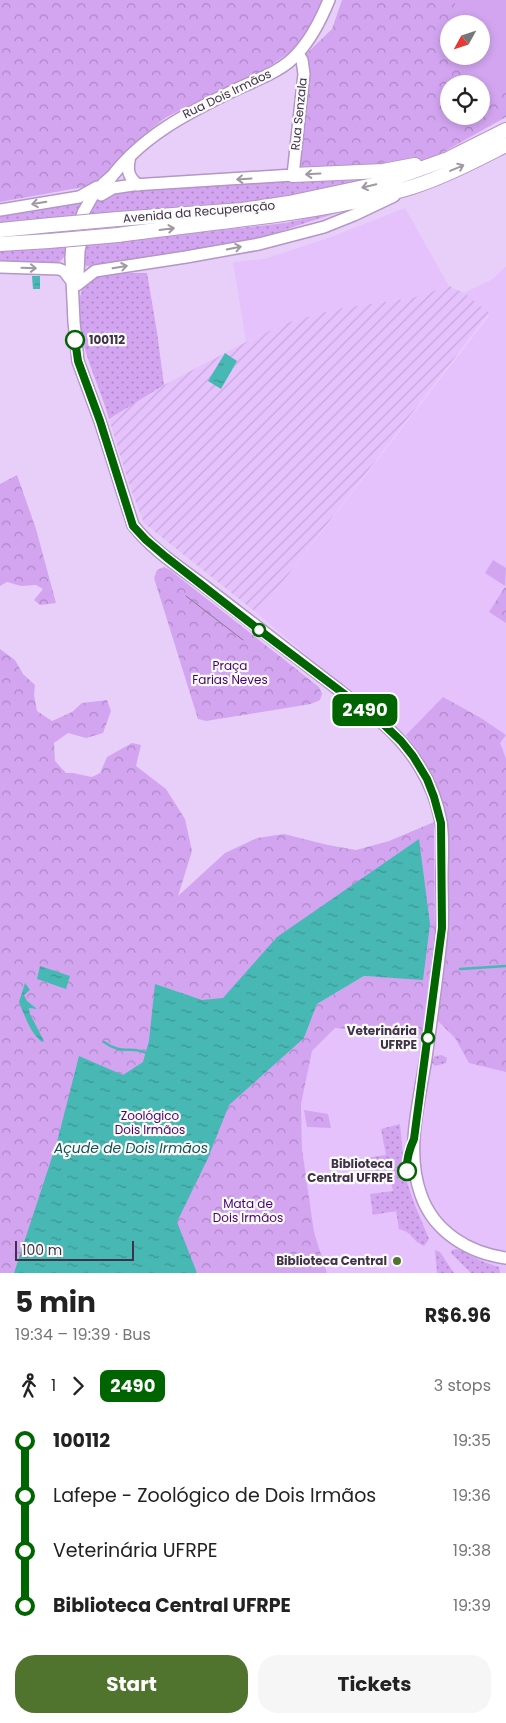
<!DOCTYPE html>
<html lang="en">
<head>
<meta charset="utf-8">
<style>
	:root { --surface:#fff; --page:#f6f6f6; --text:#222; --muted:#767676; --accent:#50742d }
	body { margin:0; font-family:Poppins,sans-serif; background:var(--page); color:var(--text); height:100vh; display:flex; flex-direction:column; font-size:19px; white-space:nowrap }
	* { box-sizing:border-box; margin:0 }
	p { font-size:16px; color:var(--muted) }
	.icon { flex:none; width:28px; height:28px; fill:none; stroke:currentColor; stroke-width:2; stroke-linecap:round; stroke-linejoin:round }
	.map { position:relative; height:1273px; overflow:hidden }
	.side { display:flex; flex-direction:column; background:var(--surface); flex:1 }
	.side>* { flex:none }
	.badge { padding:0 10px; border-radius:8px; font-size:18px; line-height:32px }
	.needle { width:32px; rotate:230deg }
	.fabs { position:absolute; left:440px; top:15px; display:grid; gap:10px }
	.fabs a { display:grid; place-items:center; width:50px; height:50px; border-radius:50%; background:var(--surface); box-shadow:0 2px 8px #0003; font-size:25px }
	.scale { position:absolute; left:15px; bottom:12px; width:119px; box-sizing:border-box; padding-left:5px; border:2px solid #403348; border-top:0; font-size:14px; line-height:18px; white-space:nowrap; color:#403348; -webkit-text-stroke:4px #fbfbfb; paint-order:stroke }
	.map>.badge { position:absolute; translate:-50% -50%; box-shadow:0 0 0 2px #fff }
	.legs { display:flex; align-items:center; gap:8px; height:55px; padding:0 15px; font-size:16px }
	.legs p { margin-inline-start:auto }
	.head { display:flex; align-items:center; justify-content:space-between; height:85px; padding:0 15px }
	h1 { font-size:28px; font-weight:700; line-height:38px }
	.button { display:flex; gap:10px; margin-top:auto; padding:10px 15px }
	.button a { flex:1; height:58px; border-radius:20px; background:var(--accent); color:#fff; font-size:20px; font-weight:700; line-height:58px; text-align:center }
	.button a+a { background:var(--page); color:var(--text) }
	ul { padding:0 15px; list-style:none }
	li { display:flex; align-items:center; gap:18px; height:55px; font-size:19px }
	li i { display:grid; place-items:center; width:8px; height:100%; margin:0 6px; background:currentColor }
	li i::after { content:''; width:12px; height:12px; margin:-6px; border:4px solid; border-radius:50%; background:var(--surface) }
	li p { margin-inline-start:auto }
	li:first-child i { background:linear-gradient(#0000 50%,currentColor 0) }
	li:last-child i { background:linear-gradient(currentColor 50%,#0000 0) }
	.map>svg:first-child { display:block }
	.built { fill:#e6c2fd }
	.industrial { fill:url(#industrial-furrows) }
	.grass { fill:url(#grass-dots) }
	.forest { fill:url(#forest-crowns); fill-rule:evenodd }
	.pitch { fill:#d3a5f1 }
	.water { fill:url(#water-ripples) }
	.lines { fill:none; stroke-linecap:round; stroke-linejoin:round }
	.stream { stroke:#47b8b4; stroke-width:2.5 }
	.secondary-casing { stroke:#b496c8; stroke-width:14 }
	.trunk-casing { stroke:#b496c8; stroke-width:16 }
	.secondary { stroke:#fff; stroke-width:11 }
	.trunk { stroke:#fff; stroke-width:14 }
	.tram { stroke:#897795; stroke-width:1 }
	.trunk-bridge-casing { stroke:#b496c8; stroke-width:16; stroke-linecap:butt }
	.trunk-bridge { stroke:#fff; stroke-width:14 }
	.oneway { stroke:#a099a4 }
	.line-1-casing { stroke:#fff; stroke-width:11 }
	.line-1 { stroke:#006400; stroke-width:8 }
	.stop-1-dot { fill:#fff; stroke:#006400; stroke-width:2.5 }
	.poi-dot { fill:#50742d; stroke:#fbfbfb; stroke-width:2 }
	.labels { text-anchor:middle; stroke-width:4.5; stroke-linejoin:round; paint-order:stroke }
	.street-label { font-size:12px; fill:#403348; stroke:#fbfbfb }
	.stop-label { font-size:12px; font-weight:bold; fill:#403348; stroke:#fbfbfb; text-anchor:end }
	.park-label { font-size:12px; fill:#4a0169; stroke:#fbfbfb }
	.poi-label { font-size:12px; font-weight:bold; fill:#403348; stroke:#fbfbfb; text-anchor:end }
	.water-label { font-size:14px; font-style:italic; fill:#125351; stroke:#fbfbfb }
</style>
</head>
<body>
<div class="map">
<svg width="506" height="1273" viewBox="0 0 506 1273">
	<defs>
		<pattern id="industrial-furrows" width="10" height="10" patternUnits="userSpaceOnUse" patternTransform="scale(1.25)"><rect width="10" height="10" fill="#e6c2fd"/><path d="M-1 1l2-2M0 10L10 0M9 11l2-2" fill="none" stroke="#c6a7da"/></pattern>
		<pattern id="grass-dots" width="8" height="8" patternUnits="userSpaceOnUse" patternTransform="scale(1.25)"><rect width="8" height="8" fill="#d3a5f1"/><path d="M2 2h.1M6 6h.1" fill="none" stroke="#ad87c5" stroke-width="1.8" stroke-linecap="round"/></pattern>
		<pattern id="forest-crowns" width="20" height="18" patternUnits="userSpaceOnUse" patternTransform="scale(1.25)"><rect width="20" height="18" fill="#d3a5f1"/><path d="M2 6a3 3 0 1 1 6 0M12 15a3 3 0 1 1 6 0" fill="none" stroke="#ad87c5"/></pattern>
		<pattern id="water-ripples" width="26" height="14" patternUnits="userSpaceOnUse" patternTransform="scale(1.25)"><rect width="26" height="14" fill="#47b8b4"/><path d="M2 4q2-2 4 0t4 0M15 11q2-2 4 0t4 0" fill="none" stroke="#3d9694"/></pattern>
	</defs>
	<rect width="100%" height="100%" fill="#e8cff9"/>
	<!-- built -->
	<g class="built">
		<path d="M405,208L449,286L412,298L336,309L286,323L246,342L233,262L264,259L328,238Z"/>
		<path d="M506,267V1273H327L314,1232L302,1149L300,1059L364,977L434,988L442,844L432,779L371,709L258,614L489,316L464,293L491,280Z"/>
	</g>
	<!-- industrial -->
	<path class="industrial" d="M449,286L464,293L489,313L258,614L144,523L130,487L109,419L164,385L246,342L286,323L336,309L412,298Z"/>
	<!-- grass -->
	<g class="grass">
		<path d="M380,176L368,182L242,206L90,216L99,197L128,189Z"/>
		<path d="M82,200L81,217L0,224V215Z"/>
		<path d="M349,209L256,239L94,268L84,265L83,245L285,223Z"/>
		<path d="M65,245C69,252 64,258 58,263L0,262V250Z"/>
		<path d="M98,273H147L157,332L164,385L109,419C100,384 69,329 81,293C84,284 92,279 98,273Z"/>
		<path d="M442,1055L447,1058L446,1063L435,1066L432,1063L431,1060L435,1056Z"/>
		<path d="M400,1124L405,1176L414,1203L429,1239L424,1246C411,1240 414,1233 399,1229L396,1211L373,1215L370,1194L393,1191L388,1170L368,1173L366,1158L386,1155L381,1129Z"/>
		<path d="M457,1249L484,1262L499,1267L500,1273H471L451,1253L452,1250Z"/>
		<path d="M435,1250L440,1252L454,1273H437Z"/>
	</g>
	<!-- forest -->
	<g class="forest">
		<path d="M0,0H322L309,30L290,52L267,68L238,84L194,103L165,118L145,134L95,185L0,202Z"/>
		<path d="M342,0H506V117L431,159L388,165L297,171L305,55L332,29ZM449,24H481V56H449ZM449,84H481V116H449Z"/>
		<path d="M17,475L36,529L56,603L40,605L34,600L43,589L36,585L21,586L7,582L0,586V484Z"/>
		<path d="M164,567L170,570L319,687L322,694L320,700L311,704L206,721L198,719L154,578L157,570Z"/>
		<path d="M505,587L506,588V623L489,612Z"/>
		<path d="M0,649L15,660L23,674L35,685L34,695L37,711L52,721L72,712L82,703L107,700L111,711L103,733L86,738L68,733L54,743L55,761L66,773H73L92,777L100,773L107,757L132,743L141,745L136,766L166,789L185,819L192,851L178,896L225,853L257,838L284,834L328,845L356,850L389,841L434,822L435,931L422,1035L335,1028L312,1051L301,1104L302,1149L314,1232L327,1273H0ZM277,937L423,979L364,976L317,1004L304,1038Z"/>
		<path d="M443,697L481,718L506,735L500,743L506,759V1072L469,1063L455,1038L432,1015L448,835L435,780L406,735Z"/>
		<path d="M304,1110L328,1114L331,1128L307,1127Z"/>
	</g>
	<!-- pitch -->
	<g class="pitch">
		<path d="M454,0H506V92L481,99V84H477L469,56H481V24H460Z"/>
		<path d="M493,560L506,568L505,586L485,573Z"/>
	</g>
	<!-- water -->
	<g class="water">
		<path d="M32,276H40V289H33Z"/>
		<path d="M225,353L237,361L221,389L208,381Z"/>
		<path d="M419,839L430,924L423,980L364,976L317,1004L304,1038L229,1105L208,1158L177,1222L197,1273H14L57,1142L79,1056L123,1075L143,1062L149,1041L155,984L202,1000L223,998L277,937Z"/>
		<path d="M40,966L70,976L66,989L37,979Z"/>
		<path d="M25,983L30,990L24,995L27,1001L37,1009L29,1008L30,1014L44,1041L42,1042C30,1033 25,1016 19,1002Z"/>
	</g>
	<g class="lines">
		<!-- stream -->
		<g class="stream">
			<path d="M460,969L506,966"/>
			<path d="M104,1042C121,1055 132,1046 146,1053"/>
		</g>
		<defs>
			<g id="secondary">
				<path d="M130,156C127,169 127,176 138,185"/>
				<path d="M111,177L103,184L92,197L83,213L72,244L71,258L74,322L78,361L100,421L133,525C153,551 181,568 207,588C251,622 295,656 339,690C352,701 367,710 380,721C411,747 434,782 441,822C444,840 442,859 442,878C442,894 443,912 442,929C438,972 432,1015 426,1058C419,1102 405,1152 421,1195C434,1232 469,1253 506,1258"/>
				<path d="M107,183C140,136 189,112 239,88C259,79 284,70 298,53C311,39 322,17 329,0"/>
				<path d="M101,195L113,188L133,185L293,175L304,74L302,60L298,54"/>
				<path d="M0,210L79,197L97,187"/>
				<path d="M0,267L59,269L64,271L71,280"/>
				<path d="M78,274L79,251L83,231"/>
				<path d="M77,285L95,271L186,257L259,244L324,227L354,215L394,196"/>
			</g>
			<g id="trunk">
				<path d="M293,175L383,171L415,165"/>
				<path d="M118,219L242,210L289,203L378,184L448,159L506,130"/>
				<path d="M0,230L51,225"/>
				<path d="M118,235C197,224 275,218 353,202C372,197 393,193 412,187C444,177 476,160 506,145"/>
				<path d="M0,244L49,241"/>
			</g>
		</defs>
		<!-- secondary casing -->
		<use href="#secondary" class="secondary-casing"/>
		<!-- trunk casing -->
		<use href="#trunk" class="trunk-casing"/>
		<!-- secondary -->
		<use href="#secondary" class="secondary"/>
		<!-- trunk -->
		<use href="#trunk" class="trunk"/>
		<!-- tram -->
		<path class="tram" d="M186,596L243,640"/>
		<defs>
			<g id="trunk-bridge">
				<path d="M51,225L118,219"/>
				<path d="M49,241L118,235"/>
			</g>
		</defs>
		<!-- trunk-bridge casing -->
		<use href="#trunk-bridge" class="trunk-bridge-casing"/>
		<!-- trunk-bridge -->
		<use href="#trunk-bridge" class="trunk-bridge"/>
	</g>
	<!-- one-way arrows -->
	<defs><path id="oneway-shaft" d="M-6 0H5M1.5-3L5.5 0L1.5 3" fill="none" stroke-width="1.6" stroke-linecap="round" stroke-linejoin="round" transform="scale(1.25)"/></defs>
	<g class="oneway">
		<use href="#oneway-shaft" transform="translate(457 168) rotate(-23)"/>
		<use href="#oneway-shaft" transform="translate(313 174) rotate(177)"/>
		<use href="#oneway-shaft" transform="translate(244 179) rotate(176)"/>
		<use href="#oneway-shaft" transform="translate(369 186) rotate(167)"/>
		<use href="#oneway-shaft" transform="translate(39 203) rotate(170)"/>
		<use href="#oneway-shaft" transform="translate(167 229) rotate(-7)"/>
		<use href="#oneway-shaft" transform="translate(234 248) rotate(-11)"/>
		<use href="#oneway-shaft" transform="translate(120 267) rotate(-9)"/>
		<use href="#oneway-shaft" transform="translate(29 268) rotate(2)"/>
	</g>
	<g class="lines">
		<defs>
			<path id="line-1" d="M75,340L78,361L100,421L133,526L146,540L166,557L258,629L380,721L401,741L413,756L427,779L434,797L441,823L442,928L414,1139C409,1150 406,1159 407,1171"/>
		</defs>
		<!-- line-1 casing -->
		<use href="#line-1" class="line-1-casing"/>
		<!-- line-1 -->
		<use href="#line-1" class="line-1"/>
	</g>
	<!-- markers -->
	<g class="stop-1-dot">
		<circle cx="75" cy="340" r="9"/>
		<circle cx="259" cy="630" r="6"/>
		<circle cx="428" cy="1038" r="6"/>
		<circle cx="407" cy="1171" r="9"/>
	</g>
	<circle class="poi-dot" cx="397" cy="1261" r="5"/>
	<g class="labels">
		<!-- street labels -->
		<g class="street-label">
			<text transform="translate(227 94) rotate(-26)" y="4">Rua Dois Irmãos</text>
			<text transform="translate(299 114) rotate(-84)" y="4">Rua Senzala</text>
			<text transform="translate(199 212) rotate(-5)" y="4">Avenida da Recuperação</text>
		</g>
		<!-- stop labels -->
		<g class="stop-label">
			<text x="89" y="344" text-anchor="start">100112</text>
			<text x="417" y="1035">Veterinária<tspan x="417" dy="14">UFRPE</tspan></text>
			<text x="393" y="1168">Biblioteca<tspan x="393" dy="14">Central UFRPE</tspan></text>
		</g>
		<!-- park labels -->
		<g class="park-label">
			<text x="230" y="670">Praça<tspan x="230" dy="14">Farias Neves</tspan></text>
			<text x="150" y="1120">Zoológico<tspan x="150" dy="14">Dois Irmãos</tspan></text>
			<text x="248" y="1208">Mata de<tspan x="248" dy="14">Dois Irmãos</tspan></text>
		</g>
		<!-- poi labels -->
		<g class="poi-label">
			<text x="387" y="1265">Biblioteca Central</text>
		</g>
		<!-- water labels -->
		<g class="water-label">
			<text x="131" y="1153">Açude de Dois Irmãos</text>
		</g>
	</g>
</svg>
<div class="fabs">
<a><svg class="needle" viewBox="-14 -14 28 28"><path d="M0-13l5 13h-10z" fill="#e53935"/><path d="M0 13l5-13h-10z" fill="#767676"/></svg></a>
<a><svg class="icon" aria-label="locate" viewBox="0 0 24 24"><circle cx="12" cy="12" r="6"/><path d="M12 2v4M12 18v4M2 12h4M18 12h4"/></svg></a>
</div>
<div class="scale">100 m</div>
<b class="badge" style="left:365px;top:710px;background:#006400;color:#fff">2490</b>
</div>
<section class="side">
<div class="head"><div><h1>5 min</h1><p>19:34 – 19:39 · Bus</p></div><b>R$6.96</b></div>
<div class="legs"><svg class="icon" aria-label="walk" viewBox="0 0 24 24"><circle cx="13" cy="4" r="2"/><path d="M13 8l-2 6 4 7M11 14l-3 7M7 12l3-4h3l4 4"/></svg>1<svg class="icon" aria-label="forward" viewBox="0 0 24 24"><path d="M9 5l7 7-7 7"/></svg><b class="badge" style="background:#006400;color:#fff">2490</b><p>3 stops</p></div>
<ul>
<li><i style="color:#006400"></i><b>100112</b><p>19:35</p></li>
<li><i style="color:#006400"></i><span>Lafepe - Zoológico de Dois Irmãos</span><p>19:36</p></li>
<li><i style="color:#006400"></i><span>Veterinária UFRPE</span><p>19:38</p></li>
<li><i style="color:#006400"></i><b>Biblioteca Central UFRPE</b><p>19:39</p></li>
</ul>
<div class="button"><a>Start</a><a>Tickets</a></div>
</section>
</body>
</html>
